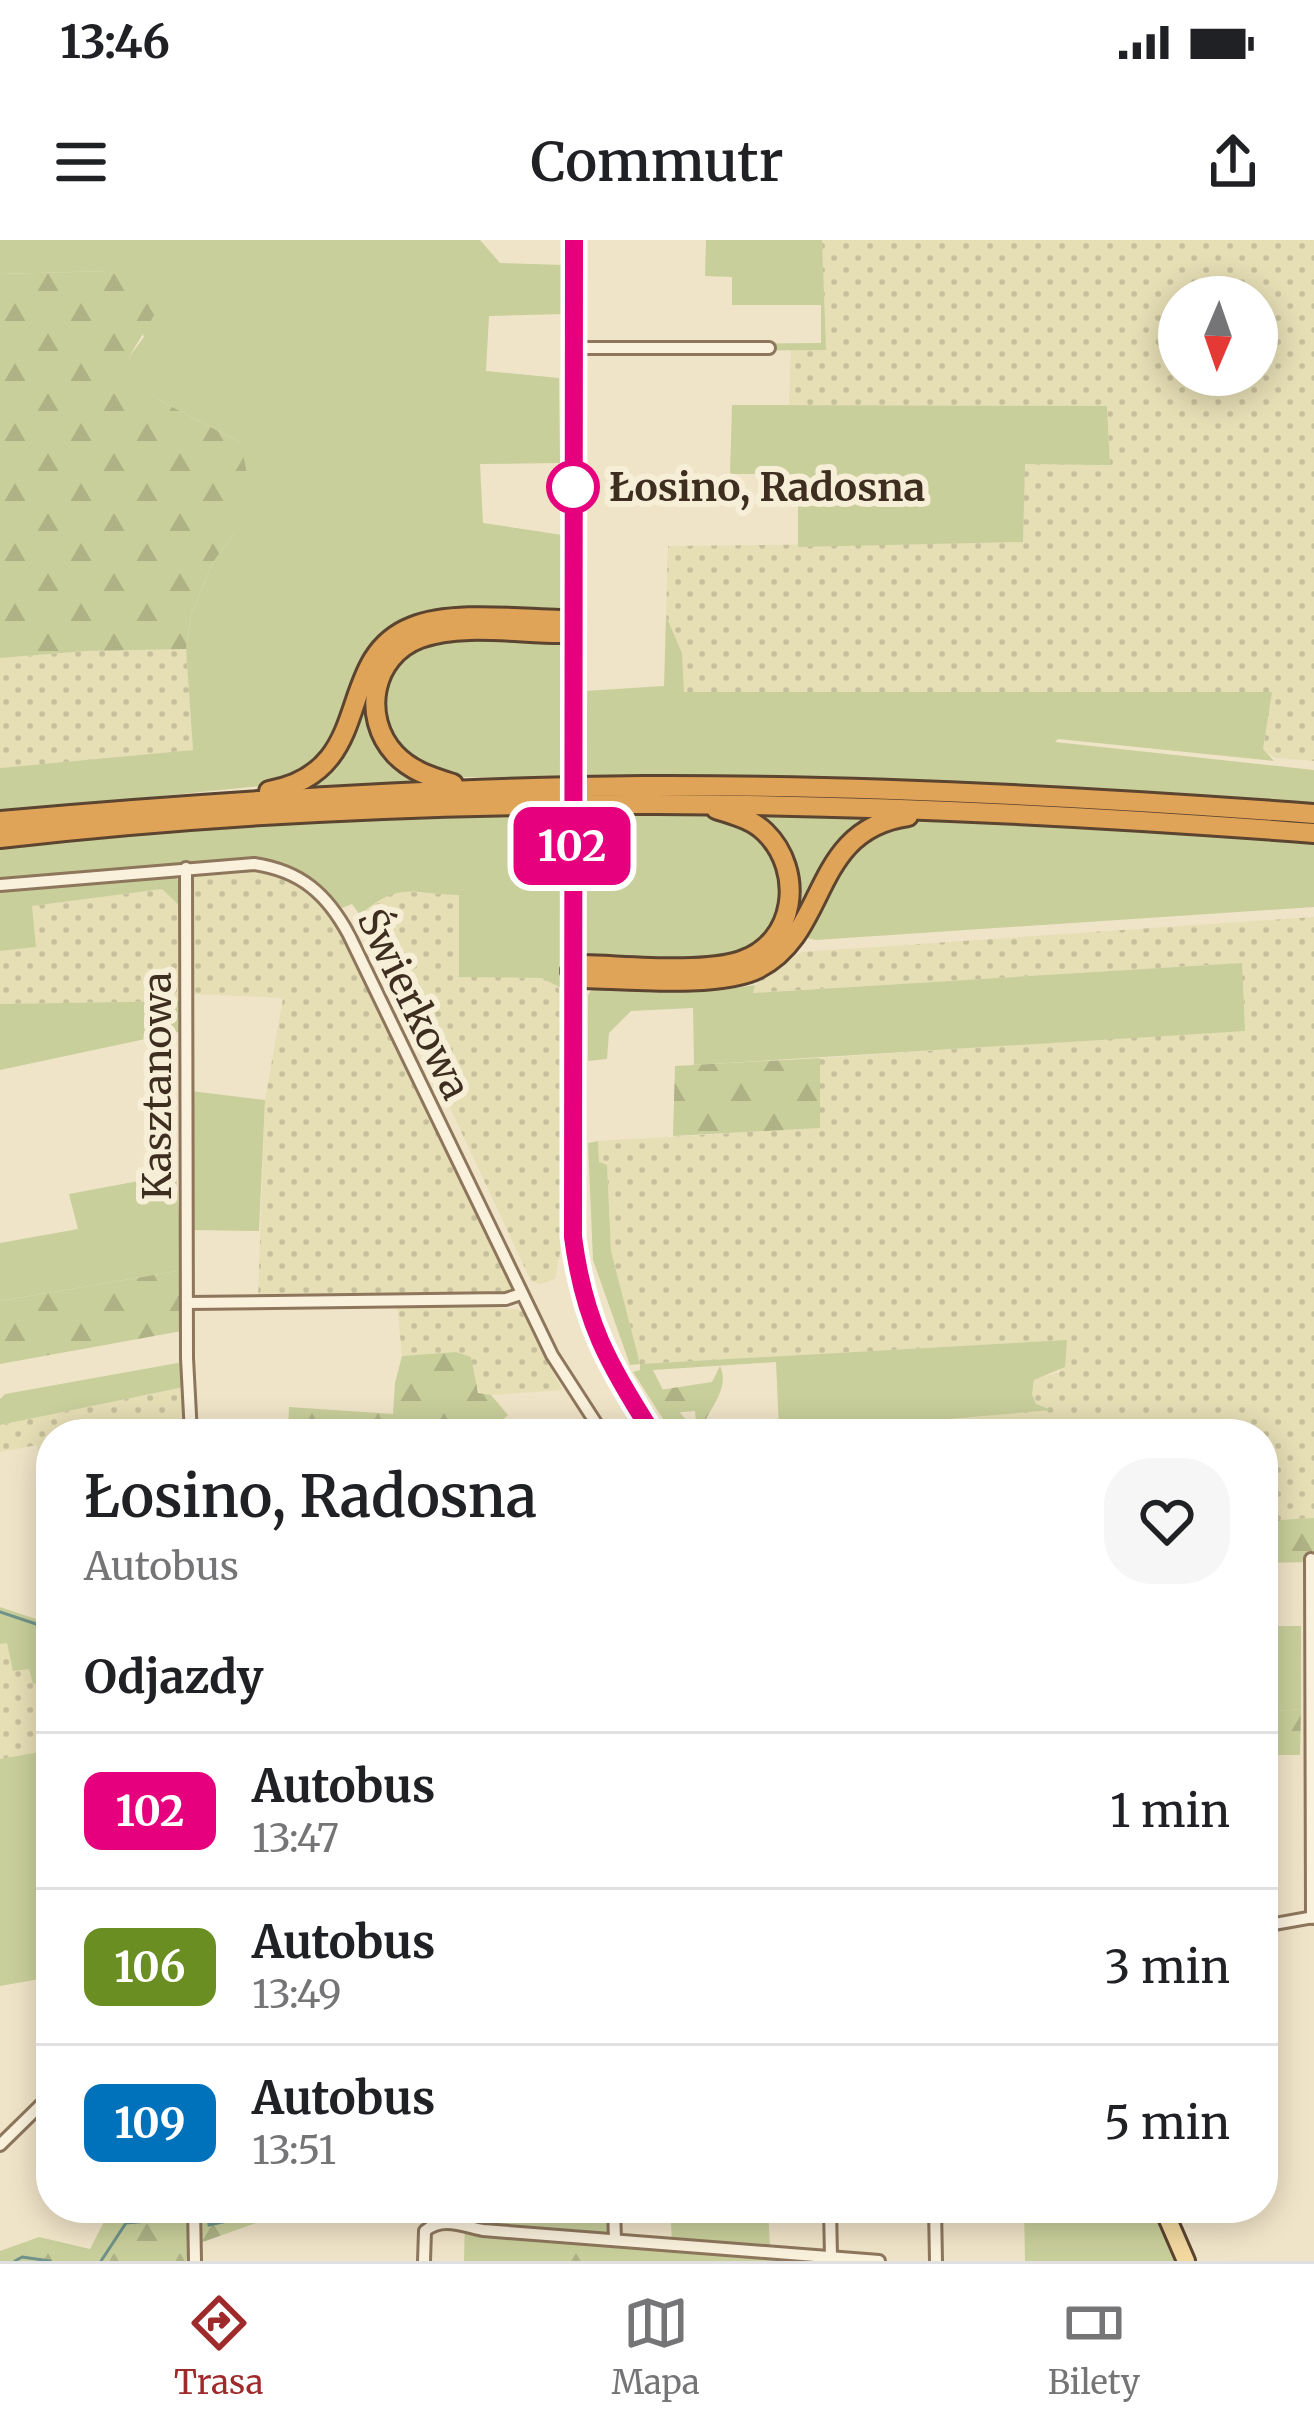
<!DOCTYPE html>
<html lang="pl">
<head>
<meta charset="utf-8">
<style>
	:root { --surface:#fff; --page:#f6f6f6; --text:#202124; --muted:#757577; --line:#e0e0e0; --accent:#9e2a2b }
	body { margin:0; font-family:Merriweather,serif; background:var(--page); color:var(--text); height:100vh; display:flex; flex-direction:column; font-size:45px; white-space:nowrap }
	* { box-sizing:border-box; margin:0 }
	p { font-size:39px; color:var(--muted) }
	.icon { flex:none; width:66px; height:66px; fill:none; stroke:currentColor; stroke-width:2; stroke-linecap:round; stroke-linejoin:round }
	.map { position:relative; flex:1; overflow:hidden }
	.sheet { position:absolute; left:36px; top:1179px; width:1242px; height:804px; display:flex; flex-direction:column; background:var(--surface); border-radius:48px; box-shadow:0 6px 30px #0003 }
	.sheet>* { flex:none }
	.badge { padding:0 24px; border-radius:18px; font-size:42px; line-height:78px }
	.needle { width:78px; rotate:182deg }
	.controls { position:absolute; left:1158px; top:36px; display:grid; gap:24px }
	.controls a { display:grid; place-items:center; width:120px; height:120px; border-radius:50%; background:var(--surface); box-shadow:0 6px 30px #0003; font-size:60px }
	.map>.badge { position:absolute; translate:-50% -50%; box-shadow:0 0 0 6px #fff }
	h2 { padding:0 48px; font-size:45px; line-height:108px }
	.round { display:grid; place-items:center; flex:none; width:126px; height:126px; border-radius:48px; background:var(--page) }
	.head { display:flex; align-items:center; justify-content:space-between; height:204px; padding:0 48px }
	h1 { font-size:57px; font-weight:600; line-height:90px }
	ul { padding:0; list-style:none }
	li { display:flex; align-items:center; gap:36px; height:156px; padding:0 48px; border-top:3px solid var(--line) }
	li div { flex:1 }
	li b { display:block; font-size:45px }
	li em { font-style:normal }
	li .badge { min-width:132px; font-weight:700; text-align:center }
	.status { display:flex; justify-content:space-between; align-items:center; height:84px; padding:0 60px; background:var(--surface); direction:ltr }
	.status svg { height:33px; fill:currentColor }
	header { display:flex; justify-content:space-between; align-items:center; height:156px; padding:0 48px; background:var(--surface); font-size:54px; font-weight:600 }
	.tab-bar { display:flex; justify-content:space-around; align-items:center; height:168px; border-top:3px solid var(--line); background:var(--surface); font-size:33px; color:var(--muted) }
	.tab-bar a { display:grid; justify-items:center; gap:6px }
	.tab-bar .current { color:var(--accent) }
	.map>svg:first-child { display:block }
	.farmland { fill:url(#farmland-dots); fill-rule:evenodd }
	.green { fill:#c9cf9b }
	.forest { fill:url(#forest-firs) }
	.water { fill:#a9c4bc; stroke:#6f938a; stroke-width:3 }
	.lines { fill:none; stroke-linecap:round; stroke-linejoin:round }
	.stream { stroke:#6f938a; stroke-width:3 }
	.street-casing { stroke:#8d765c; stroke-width:16 }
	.primary-casing { stroke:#5b4430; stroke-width:22 }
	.highway-casing { stroke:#5b4430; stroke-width:24 }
	.street { stroke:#faf1dc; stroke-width:10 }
	.primary { stroke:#f3d9a0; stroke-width:16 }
	.highway { stroke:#e0a458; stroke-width:18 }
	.primary-bridge-casing { stroke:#5b4430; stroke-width:22; stroke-linecap:butt }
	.primary-bridge { stroke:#f3d9a0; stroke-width:16 }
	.line-casing { stroke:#fff; stroke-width:27 }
	.line { stroke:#e6007e; stroke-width:18 }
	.stop-dot { fill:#fff; stroke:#e6007e; stroke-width:6 }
	.labels { text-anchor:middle; stroke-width:12; stroke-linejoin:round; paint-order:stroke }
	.stop-label { font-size:39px; font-weight:bold; fill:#3d2e20; stroke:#f7eed8; text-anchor:start }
	.street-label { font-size:39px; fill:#3d2e20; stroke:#f7eed8 }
</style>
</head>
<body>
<div class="status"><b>13:46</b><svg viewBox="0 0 49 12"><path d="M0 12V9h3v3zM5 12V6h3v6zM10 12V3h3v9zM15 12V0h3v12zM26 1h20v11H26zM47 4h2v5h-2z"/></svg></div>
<header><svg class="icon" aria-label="menu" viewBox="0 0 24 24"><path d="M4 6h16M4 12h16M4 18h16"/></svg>Commutr<svg class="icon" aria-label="share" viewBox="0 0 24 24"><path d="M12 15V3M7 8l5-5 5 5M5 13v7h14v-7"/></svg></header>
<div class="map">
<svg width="1314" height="2021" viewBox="0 0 1314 2021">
	<defs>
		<pattern id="farmland-dots" width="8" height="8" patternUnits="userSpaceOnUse" patternTransform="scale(3)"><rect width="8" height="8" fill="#e6deb5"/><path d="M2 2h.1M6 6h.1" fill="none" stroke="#c6bf9b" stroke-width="1.8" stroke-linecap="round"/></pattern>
		<pattern id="forest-firs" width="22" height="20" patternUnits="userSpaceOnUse" patternTransform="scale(3)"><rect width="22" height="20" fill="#c9cf9b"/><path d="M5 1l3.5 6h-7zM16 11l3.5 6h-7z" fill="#aeb285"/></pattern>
	</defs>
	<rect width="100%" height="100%" fill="#f0e4c8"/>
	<!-- farmland -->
	<g class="farmland">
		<path d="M822,0H1314V521L1275,518L1263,510L1271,452H683L682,413L666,376L668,306L1023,302L1024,224H1110L1107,166L789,165L791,110H825ZM1179,57H1257V135H1179Z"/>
		<path d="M186,409L193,510L0,528V418L86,411Z"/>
		<path d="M235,631L264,632L288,639L321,664L350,710L511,1046L509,1053L258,1057L265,860L283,758L192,754V635Z"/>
		<path d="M162,649L181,667L183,761L0,764V711L36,707L31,666Z"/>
		<path d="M395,651L459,655V736L542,738L555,743L559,749L560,1012L555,1039L541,1044L531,1041L360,675L380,657Z"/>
		<path d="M1314,677V1278L1263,1281V1194H771L1048,1169L1036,1164L1032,1154L1035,1139L1060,1132L1066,1100L640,1124L611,1011L607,926L599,922L598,901L820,888V818L1245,790L1241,723L751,753L755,745L801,712Z"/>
		<path d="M397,1065L517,1069L523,1072L562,1150L482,1156L456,1112L402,1116Z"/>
		<path d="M184,1147L187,1194H51V1226L40,1228L37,1205L0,1212V1185Z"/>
		<path d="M7,1402L29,1429L33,1444L51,1442V1510L0,1519V1404Z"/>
	</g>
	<!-- green -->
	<g class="green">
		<path d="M0,0H480L500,23L565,25L563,74L489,76L486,131L559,138L560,223L480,224L483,283L569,296L562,369L557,373L408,383L328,514L282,544L0,572V528L193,510L186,409L191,375L213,322L234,294L241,203L159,160L133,139L129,117L144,97L109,31L0,34Z"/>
		<path d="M706,0H822L826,110L693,111V104L821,103V65H732V37L705,36Z"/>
		<path d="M732,165L1107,166L1110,225L1025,224L1023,302L798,307V234H730Z"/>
		<path d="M666,376L682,413L684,452H1272L1263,509L1274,521L1058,499L1055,502L1314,530V568C1071,553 829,537 585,537V451L664,446Z"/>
		<path d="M409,397L370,475L423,542L302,548L372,432Z"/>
		<path d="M447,398L560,403L564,411V538L448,537L434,534L389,500L380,449L405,412Z"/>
		<path d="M626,551L960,558L1269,577V583L585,558Z"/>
		<path d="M586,573L715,575L760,594L783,631L779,681L753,710L700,721L588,715L583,703Z"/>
		<path d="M745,573L882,575L785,700L755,721L795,641Z"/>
		<path d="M563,574L560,621L554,622L564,639L563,749L542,738L459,737V655C412,654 398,641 360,675L352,664L342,668C316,640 294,621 253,618L0,640V605L345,579Z"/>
		<path d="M943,578L1314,601V667L816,700L798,696L852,604L913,580Z"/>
		<path d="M173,634L181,644V667L162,649L32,666L36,707L0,711V651Z"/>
		<path d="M1242,723L1245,791L694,825L693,768L631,771L609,793L607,819L588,821V755L592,749L723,750L755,745L753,753Z"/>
		<path d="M183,761V791L0,830V764Z"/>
		<path d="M191,851L265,860L259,991L191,990Z"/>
		<path d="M598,901L599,922L607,925L611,1011L640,1124L1067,1100L1065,1127L1034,1140L1032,1154L1036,1164L1052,1170L771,1194H710L779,1190L776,1122L653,1130L666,1156L692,1187L669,1188L633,1132L640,1130V1124L630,1125L593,1020L588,903Z"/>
		<path d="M176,934L183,1030L0,1061V1003L78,989L69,954Z"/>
		<path d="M183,1122L184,1147L0,1185V1159L5,1154Z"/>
		<path d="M0,1367L51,1384V1442L33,1444L29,1429L13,1431L7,1403L0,1404Z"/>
		<path d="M1263,1386H1301V1469L1263,1472Z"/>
		<path d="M51,1510V1737L0,1746V1519Z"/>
		<path d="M422,1968H614L615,1997L528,1986L561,2001V2021H464L465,1977Z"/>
		<path d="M670,1968H768L770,2007L672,2002Z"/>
		<path d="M1024,1968H1155L1180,2021H1025Z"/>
		<path d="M621,2006L823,2021H621Z"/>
	</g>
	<!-- forest -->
	<g class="forest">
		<path d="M109,31L146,43L156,72L129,117L134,139L159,160L241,203L249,245L234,294L213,322L191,375L186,409L86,411L0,418V34Z"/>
		<path d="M820,818V888L673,896L675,826Z"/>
		<path d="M183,1030L182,1091L0,1124V1061Z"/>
		<path d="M456,1112L471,1117L478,1153L491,1155L508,1175L488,1194H224L231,1189L288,1190L289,1167L393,1174L395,1143L402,1116Z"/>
		<path d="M720,1126C731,1149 708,1169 699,1194L677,1192V1187H692L696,1182L695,1171L660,1174L646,1152L712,1142Z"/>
		<path d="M51,1226V1324H50L40,1228Z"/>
		<path d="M1314,1278V1322L1263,1323V1281Z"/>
		<path d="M1301,1469L1300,1515H1263V1472Z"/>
		<path d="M111,1968H191V2021H0V2011L39,1997L90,2009Z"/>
		<path d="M200,1968H298L200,2003Z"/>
		<path d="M561,2001L621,2006V2021H561Z"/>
	</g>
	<!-- water -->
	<path class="water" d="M207,1968H261V1974L209,1985Z"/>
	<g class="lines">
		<!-- stream -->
		<g class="stream">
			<path d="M0,1372L51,1389"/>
			<path d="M15,2021L22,2017L50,2021"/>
			<path d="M101,2021L126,1983L170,1979L187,1971"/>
		</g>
		<defs>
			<g id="street">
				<path d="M574,108H769"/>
				<path d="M186,628L187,1118L191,1194"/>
				<path d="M0,645L254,624C301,631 327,654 349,695L552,1115L603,1194"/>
				<path d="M188,1063L506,1059L521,1054"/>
				<path d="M1311,1319L1312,1678"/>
				<path d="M1263,1686L1314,1677"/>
				<path d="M0,1905L51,1855"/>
				<path d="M194,1968L195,2021"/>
				<path d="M614,1968L615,2000"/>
				<path d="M830,1968L831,2017"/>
				<path d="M935,1968L936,2021"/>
				<path d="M424,2021L425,1991C442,1976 463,1986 483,1990L879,2021"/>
			</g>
			<g id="primary">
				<path d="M572,515L574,0"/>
				<path d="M572,596L573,997C585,1078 609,1127 653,1194"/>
				<path d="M1163,1968L1186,2021"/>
			</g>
			<g id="highway">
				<path d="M453,544C431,537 411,531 395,514C361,477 372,416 420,398C462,383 517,393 561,393L572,387"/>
				<path d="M269,551C379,531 331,419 412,387C451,371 518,379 560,380L572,387"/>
				<path d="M0,581C214,562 428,548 643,546C867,545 1091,557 1314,574"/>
				<path d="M0,598C437,548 876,559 1314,593"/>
				<path d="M571,731L584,738C628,739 721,748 759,728C830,691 810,590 908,576"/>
				<path d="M571,731L584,725C627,726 702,734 741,721C796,703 805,631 765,592C752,579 734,575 716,569"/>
			</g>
		</defs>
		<!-- street casing -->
		<use href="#street" class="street-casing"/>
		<!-- primary casing -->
		<use href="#primary" class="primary-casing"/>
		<!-- highway casing -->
		<use href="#highway" class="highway-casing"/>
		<!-- street -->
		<use href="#street" class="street"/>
		<!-- primary -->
		<use href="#primary" class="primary"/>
		<!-- highway -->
		<use href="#highway" class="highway"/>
		<defs>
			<path id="primary-bridge" d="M572,515V596"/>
		</defs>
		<!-- primary-bridge casing -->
		<use href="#primary-bridge" class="primary-bridge-casing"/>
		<!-- primary-bridge -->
		<use href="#primary-bridge" class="primary-bridge"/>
	</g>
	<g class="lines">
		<defs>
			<path id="line" d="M574,0L573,997C584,1081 608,1124 653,1194"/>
		</defs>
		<!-- line casing -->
		<use href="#line" class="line-casing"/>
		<!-- line -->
		<use href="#line" class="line"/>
	</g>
	<!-- markers -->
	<circle class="stop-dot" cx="573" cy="247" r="24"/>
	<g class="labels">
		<!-- stop labels -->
		<g class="stop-label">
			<text x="609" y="261">Łosino, Radosna</text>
		</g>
		<!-- street labels -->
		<g class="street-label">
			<text transform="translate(414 764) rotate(64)" y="14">Świerkowa</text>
			<text transform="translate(157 846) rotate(-90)" y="14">Kasztanowa</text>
		</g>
	</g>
</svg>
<div class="controls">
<a><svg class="needle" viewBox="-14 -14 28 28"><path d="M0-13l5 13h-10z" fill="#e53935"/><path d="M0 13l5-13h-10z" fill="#757577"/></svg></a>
</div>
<b class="badge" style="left:572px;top:606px;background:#e6007e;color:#fff">102</b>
<section class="sheet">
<div class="head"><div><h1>Łosino, Radosna</h1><p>Autobus</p></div><a class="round"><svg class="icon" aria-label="heart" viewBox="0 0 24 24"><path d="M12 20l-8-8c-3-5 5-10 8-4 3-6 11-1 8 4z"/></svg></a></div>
<h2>Odjazdy</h2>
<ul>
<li><span class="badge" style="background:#e6007e;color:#fff">102</span><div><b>Autobus</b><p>13:47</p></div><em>1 min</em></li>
<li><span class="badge" style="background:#6b8e23;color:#fff">106</span><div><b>Autobus</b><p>13:49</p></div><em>3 min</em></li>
<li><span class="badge" style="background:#0072bc;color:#fff">109</span><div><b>Autobus</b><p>13:51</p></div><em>5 min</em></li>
</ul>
</section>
</div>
<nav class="tab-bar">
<a class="current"><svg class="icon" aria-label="directions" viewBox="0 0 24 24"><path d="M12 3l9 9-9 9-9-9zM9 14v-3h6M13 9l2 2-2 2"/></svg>Trasa</a>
<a><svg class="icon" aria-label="map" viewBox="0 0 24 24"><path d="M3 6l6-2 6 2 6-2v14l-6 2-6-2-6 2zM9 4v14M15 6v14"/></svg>Mapa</a>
<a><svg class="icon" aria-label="tickets" viewBox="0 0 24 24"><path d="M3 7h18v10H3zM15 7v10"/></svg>Bilety</a>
</nav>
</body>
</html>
